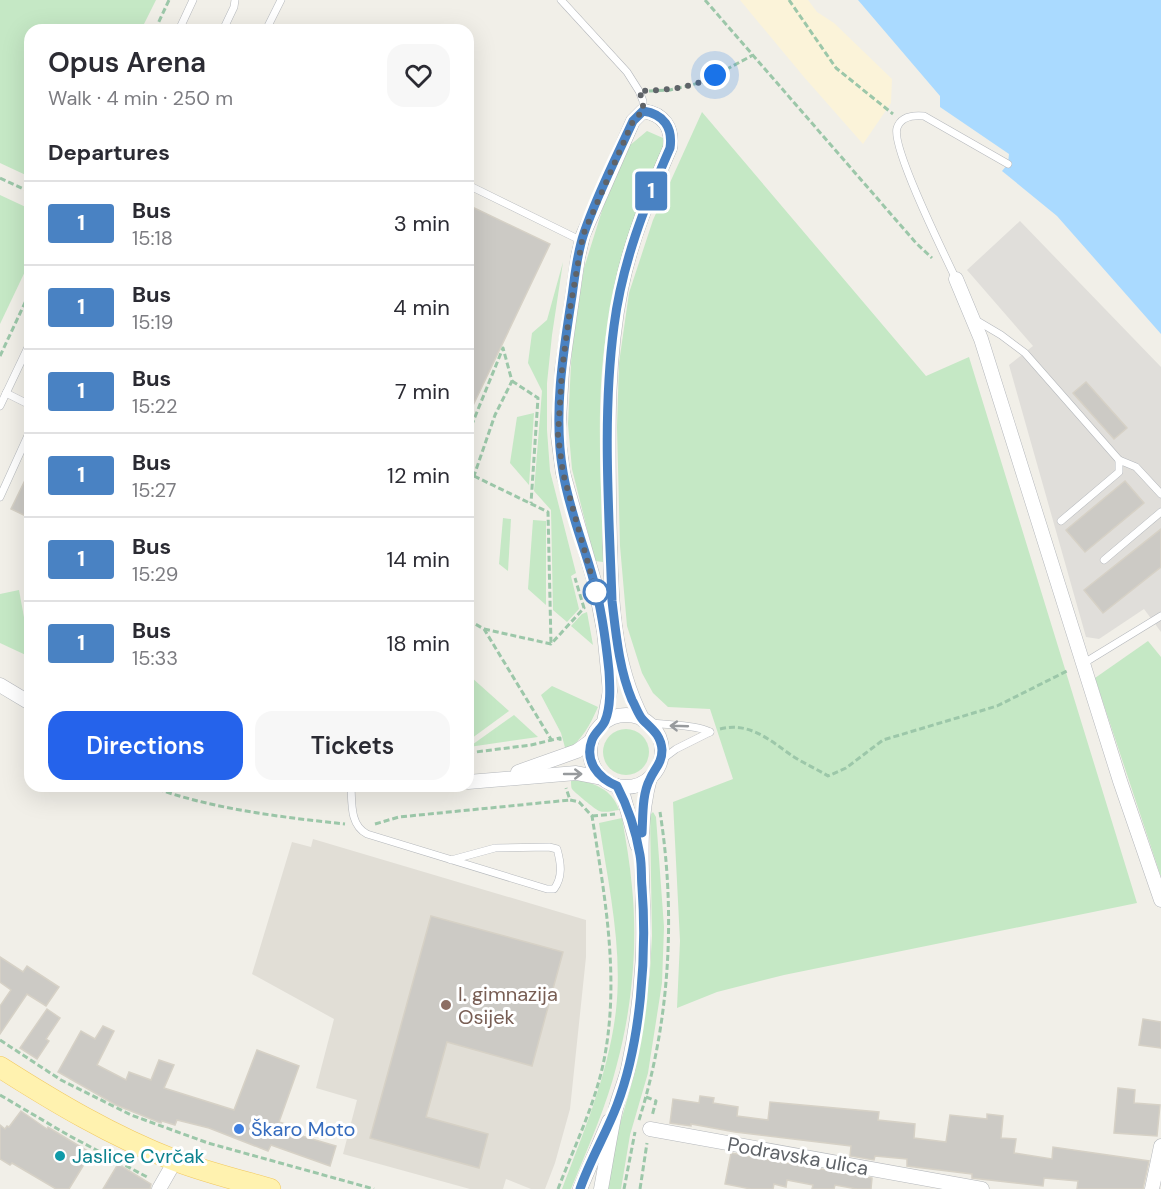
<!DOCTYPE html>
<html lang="en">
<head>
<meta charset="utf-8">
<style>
	:root { --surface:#fff; --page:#f7f7f7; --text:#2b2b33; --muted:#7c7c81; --line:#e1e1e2; --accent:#2563eb }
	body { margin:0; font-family:"DM Sans",sans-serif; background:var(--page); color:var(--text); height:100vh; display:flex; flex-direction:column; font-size:22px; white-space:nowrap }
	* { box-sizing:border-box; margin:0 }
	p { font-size:20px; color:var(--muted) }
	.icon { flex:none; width:33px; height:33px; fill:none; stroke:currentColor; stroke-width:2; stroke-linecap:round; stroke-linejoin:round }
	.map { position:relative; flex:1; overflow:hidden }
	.panel { position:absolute; left:24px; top:24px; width:450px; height:768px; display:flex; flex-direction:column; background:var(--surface); border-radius:18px; box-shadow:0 6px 24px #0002 }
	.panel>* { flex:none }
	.badge { padding:0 12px; border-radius:4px; font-size:21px; line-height:39px }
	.you { position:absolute; width:30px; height:30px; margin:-15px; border:4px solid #fff; border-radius:50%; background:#1a73e8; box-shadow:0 0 0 9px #1a73e833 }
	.map>.badge { position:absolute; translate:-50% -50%; box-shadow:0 0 0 3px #fff }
	h2 { padding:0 24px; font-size:22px; line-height:54px }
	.round { display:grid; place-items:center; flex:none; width:63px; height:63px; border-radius:18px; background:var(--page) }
	.summary { display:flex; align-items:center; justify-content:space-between; height:102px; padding:0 24px }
	h1 { font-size:28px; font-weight:600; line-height:45px }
	.button { display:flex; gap:12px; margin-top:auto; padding:12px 24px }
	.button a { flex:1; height:69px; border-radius:18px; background:var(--accent); color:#fff; font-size:24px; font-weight:600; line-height:69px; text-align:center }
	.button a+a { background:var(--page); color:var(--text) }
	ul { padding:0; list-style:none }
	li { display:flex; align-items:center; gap:18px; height:84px; padding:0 24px; border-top:2px solid var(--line) }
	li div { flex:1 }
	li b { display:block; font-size:22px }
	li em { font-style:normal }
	li .badge { min-width:66px; font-weight:700; text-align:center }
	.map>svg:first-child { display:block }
	.industrial { fill:#e0deda }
	.education { fill:#e1ded6 }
	.green { fill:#c5e8c5 }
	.sand { fill:#fbf3d9 }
	.water { fill:#aadaff }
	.building { fill:#cccac5; stroke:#d6d1c6; stroke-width:1.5 }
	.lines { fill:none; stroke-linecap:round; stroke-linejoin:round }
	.lane-casing { stroke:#b5b8bc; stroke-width:8 }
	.street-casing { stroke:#b5b8bc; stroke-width:15 }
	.primary-casing { stroke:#f2c960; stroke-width:22 }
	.path { stroke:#9cc7a9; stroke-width:3; stroke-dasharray:6 3; stroke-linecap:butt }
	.lane { stroke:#fff; stroke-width:7 }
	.street { stroke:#fff; stroke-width:14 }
	.primary { stroke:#fff2af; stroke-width:21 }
	.oneway { stroke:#979a9d }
	.line-casing { stroke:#fff; stroke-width:14 }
	.line { stroke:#4982c3; stroke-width:9 }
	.walk { stroke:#5f6368; stroke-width:6; stroke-dasharray:0 10.8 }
	.stop-dot { fill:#fff; stroke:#4982c3; stroke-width:3 }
	.education-dot { fill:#8d6e63; stroke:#fff; stroke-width:2 }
	.shop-dot { fill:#3f7fe0; stroke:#fff; stroke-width:2 }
	.culture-dot { fill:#0f9aa8; stroke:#fff; stroke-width:2 }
	.labels { text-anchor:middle; stroke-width:6; stroke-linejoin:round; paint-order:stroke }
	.education-label { font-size:20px; fill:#785e54; stroke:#fff; text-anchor:start }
	.shop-label { font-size:20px; fill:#366cbe; stroke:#fff; text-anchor:start }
	.culture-label { font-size:20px; fill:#0d838f; stroke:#fff; text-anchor:start }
	.street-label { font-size:20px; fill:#5f6368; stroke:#fff }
</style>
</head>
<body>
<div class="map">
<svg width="1161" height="1189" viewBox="0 0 1161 1189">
	<rect width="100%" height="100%" fill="#f1efe8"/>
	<!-- industrial -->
	<path class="industrial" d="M1020,221L1161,367V632L1144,609L1099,639L1086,637L1009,365L1033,346L967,270Z"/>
	<!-- education -->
	<path class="education" d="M313,839L586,920V957L570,1109L555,1163L545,1189H531L506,1179L503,1189H470L343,1154L357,1100L316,1088L334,1019L252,974L292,842L311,847Z"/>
	<!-- green -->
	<g class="green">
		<path d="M0,0H156L141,30H30V177L0,163Z"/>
		<path d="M702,112L926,376L969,357L1137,903L784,975L717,992L677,1008L680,941L673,802L733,779L710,709L668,707L653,693L642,673L627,626L620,546L617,427L619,363L629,293L653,220Z"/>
		<path d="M647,131L663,138L665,144C645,203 619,262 608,323C594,401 602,483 603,562L595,561L572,469L568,424L572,345L584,268L605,201L629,146Z"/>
		<path d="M0,195L30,209V261L0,324Z"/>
		<path d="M563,262L552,335L547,383V430L550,471L576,573L571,576L579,609L567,622L553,610L551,510L534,491L542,391L528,363L532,333L547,320Z"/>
		<path d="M534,413L529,485L510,463L517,417Z"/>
		<path d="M503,518L511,519L508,571L499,564Z"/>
		<path d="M533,520L546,521V605L528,589Z"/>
		<path d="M19,590L30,650V657L0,643V594Z"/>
		<path d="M587,612L593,645L571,626L582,614Z"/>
		<path d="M1148,641L1161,657V877L1095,678Z"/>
		<path d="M471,677L509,711L468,741V679Z"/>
		<path d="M552,686L598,707C590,725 582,740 566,751L561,733L541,695Z"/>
		<path d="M514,715L538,737L469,747Z"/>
		<circle cx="626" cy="752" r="23"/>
		<path d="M571,779C592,782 612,788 619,810C612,811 605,813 599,811C596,810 573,791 572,789C571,788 571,780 571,779Z"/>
		<path d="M653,812L656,817L664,927L662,983L648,1073L630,1135L621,1189H608L618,1131L635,1072L643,1028L650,971L652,936L650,815Z"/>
		<path d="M622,818C626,841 630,864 632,887C638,945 632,1008 617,1064C607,1105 587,1150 571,1189H562C584,1131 609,1072 616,1010C623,948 608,883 599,823Z"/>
	</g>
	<!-- sand -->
	<path class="sand" d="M740,0H808L817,12L834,23L892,79L891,103L863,144L804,77Z"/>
	<!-- water -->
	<path class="water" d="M858,0H1161V334L1057,216L1002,171L1008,164L1009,154L940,107V96Z"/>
	<!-- building -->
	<g class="building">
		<path d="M468,205L550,244L468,416Z"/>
		<path d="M1086,382L1127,428L1114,439L1073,393Z"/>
		<path d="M30,470V518L11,509Z"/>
		<path d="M1125,481L1144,503L1085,552L1066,530Z"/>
		<path d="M1161,529V567L1103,613L1084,590Z"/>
		<path d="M431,916L563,952L532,1066L447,1042L426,1117L488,1134L479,1168L370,1138Z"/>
		<path d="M0,957L23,972L27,966L59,987L46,1006L27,994L0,1034V1006L11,990L0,982Z"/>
		<path d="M47,1009L60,1018L46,1039L49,1041L37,1059L20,1048Z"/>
		<path d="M1143,1019L1161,1022V1048L1139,1045Z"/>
		<path d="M103,1026L114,1031L97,1065L126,1080L129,1072L151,1080L159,1060L174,1065L164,1088L234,1110L257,1050L299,1066L279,1122L297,1128L295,1134L336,1146L330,1166L271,1145L268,1151L209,1128L177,1120L175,1125L162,1121L161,1123L116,1105L58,1072L81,1031L95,1039Z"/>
		<path d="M1118,1088L1135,1090L1134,1103L1160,1105L1157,1136L1114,1133Z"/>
		<path d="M700,1096L714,1098L713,1103L738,1107L737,1116L768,1120L770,1102L879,1112L878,1120L915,1124L914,1138L946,1142L950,1115L987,1119V1114L1003,1116L1001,1138L1016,1139L1014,1153L1052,1159L1053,1147L1149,1161L1143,1189H1077L1078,1181L1044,1178L1043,1186L972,1178V1174L907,1166V1159L875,1156L874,1160L850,1156L851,1146L735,1132L691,1124V1126L670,1123L673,1099L699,1103Z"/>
		<path d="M21,1111L47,1129L48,1127L91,1153L69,1189H56L12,1163L10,1165L0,1159V1125L5,1129L7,1126L9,1127Z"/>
		<path d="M731,1153L872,1178L871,1189H857L835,1185L834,1189H812L813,1185L787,1180L786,1187L774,1184L773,1189H751L725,1184Z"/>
		<path d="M118,1164L151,1184L150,1189H103Z"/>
	</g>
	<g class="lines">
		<defs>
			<g id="lane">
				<path d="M561,0L627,72L639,91L643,101V111"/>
				<path d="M179,30L193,0"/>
				<path d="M223,30L234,7L235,0"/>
				<path d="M266,30L281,0"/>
				<path d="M468,185L582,241"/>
				<path d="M956,279C945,256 891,147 897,128C901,116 913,115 924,116L1008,164"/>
				<path d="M974,319L1001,335L1025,353L1119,460L1136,467L1161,494"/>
				<path d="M6,393L30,405"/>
				<path d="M0,406L30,343"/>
				<path d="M0,497L30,431"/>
				<path d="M1061,521L1119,472V460"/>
				<path d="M1104,560L1161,512"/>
				<path d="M1084,663L1161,616"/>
				<path d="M647,722C666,726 695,724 710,732"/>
				<path d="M660,761L676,749L710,732"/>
				<path d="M351,786C352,804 350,825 367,834L547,889H554C563,877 561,863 557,849L549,847L495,848L451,860"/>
			</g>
			<g id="street">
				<path d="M956,279L981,339L1120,781L1161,900"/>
				<path d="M0,685L30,703"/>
				<circle cx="626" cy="751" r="36"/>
				<path d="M604,722L610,691L604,631L595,584L563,473L558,436L562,370L578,257L583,235L633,121L643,111C664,114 673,128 670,148C650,194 631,239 621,289C607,358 608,427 609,497C611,572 607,652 643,720"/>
				<path d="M518,772L577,751L591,741"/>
				<path d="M468,782L576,773L602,778"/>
				<path d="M617,786L624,798L637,845"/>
				<path d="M650,1129L982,1189"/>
				<path d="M159,1189L175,1161"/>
				<path d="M580,1189L609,1121"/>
				<path d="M601,1189C606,1162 610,1135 616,1108C619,1095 625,1082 628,1069C635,1036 640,1002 642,969C648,905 633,841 650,778"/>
				<path d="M1152,1189L1161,1146"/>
			</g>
			<path id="primary" d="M0,1067C55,1102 112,1136 174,1160C205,1172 238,1180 270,1189"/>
		</defs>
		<!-- lane casing -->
		<use href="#lane" class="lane-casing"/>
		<!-- street casing -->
		<use href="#street" class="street-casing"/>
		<!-- primary casing -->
		<use href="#primary" class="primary-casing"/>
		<!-- path -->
		<g class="path">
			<path d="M705,0L916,243L932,258"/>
			<path d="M789,0L836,68L893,114"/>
			<path d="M155,30L169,0"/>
			<path d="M649,91L670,90L703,82L753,55"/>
			<path d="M0,178L30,192"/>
			<path d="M0,356L30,292"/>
			<path d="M512,381L538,398L531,503"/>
			<path d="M468,434L503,348L512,381L495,415L468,493"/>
			<path d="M474,476L548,512L551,644"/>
			<path d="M468,620L484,629L552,741"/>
			<path d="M484,629L551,644L584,608L575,578"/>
			<path d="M26,660L30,662"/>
			<path d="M720,729C750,721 772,742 794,757C805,764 817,769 828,776L846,768L883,740L997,706L1069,670"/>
			<path d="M468,753L531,745L560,738V743"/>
			<path d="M149,786C211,809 280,817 345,824"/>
			<path d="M592,816L615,814"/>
			<path d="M375,824L399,817L570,800"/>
			<path d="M0,1040L61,1080L131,1115L208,1143L374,1189"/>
			<path d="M0,1095L68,1135L149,1178"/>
			<path d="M646,1097L656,1101L652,1116"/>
			<path d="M639,1120C670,1022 676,913 660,812"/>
			<path d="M558,1189C574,1147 595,1105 604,1060C620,979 605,897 592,816L579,802L570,800L566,788"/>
			<path d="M624,1189L635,1132"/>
			<path d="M640,1189L647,1143"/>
		</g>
		<!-- lane -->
		<use href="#lane" class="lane"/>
		<!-- street -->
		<use href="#street" class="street"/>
		<!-- primary -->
		<use href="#primary" class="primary"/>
	</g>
	<!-- one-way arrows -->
	<defs><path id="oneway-shaft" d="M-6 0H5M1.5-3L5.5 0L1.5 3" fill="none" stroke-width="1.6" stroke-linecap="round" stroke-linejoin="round" transform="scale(1.5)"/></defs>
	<g class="oneway">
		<use href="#oneway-shaft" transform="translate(679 726) rotate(-178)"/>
		<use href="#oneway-shaft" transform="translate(573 774)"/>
	</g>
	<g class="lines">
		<defs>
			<path id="line" d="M580,1189C590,1160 606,1134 617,1105C641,1042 647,955 642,887C641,877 642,866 640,855C636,832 628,807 617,786C598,778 584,761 592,740C595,732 602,728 605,721C611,707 610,687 609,671C606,642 602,611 594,582C584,545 569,510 563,472C553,415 563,353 572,296C575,275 577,253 584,233C597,195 616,158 633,121L643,111C664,114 673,128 670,148C645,205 622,263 614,326C602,417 609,510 612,601C616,634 619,669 632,700C635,705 639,716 643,720C652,729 661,735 662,750C662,763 655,768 650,779C642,794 643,816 642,833"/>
		</defs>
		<!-- line casing -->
		<use href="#line" class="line-casing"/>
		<!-- line -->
		<use href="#line" class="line"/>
		<!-- walk -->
		<path class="walk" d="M596,592L563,473L558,436L562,370L570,309L583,235L633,121L643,111V101L639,91C665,90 692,89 715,75"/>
	</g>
	<!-- markers -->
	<circle class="stop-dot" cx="596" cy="592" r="12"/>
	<circle class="education-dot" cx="446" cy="1005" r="6"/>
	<circle class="shop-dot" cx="239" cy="1129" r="6"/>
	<circle class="culture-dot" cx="60" cy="1156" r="6"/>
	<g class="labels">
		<!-- education labels -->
		<g class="education-label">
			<text x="458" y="1001">I. gimnazija<tspan x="458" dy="23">Osijek</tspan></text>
		</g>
		<!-- shop labels -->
		<g class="shop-label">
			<text x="251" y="1136">Škaro Moto</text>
		</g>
		<!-- culture labels -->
		<g class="culture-label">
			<text x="72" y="1163">Jaslice Cvrčak</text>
		</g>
		<!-- street labels -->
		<g class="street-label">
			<text transform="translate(798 1156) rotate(10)" y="7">Podravska ulica</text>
		</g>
	</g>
</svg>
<div class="you" style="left:715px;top:75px"></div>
<b class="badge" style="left:651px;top:191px;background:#4982c3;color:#fff">1</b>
<section class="panel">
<div class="summary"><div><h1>Opus Arena</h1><p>Walk · 4 min · 250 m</p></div><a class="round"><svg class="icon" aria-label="heart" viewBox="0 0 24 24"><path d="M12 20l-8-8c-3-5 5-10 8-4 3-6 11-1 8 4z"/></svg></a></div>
<h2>Departures</h2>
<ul>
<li><span class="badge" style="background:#4982c3;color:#fff">1</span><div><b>Bus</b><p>15:18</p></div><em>3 min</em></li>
<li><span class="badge" style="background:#4982c3;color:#fff">1</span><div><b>Bus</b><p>15:19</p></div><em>4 min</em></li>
<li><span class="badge" style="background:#4982c3;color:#fff">1</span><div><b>Bus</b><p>15:22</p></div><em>7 min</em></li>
<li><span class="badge" style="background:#4982c3;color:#fff">1</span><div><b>Bus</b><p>15:27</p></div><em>12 min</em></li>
<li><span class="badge" style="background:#4982c3;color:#fff">1</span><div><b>Bus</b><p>15:29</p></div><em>14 min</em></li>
<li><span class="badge" style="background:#4982c3;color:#fff">1</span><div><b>Bus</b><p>15:33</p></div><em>18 min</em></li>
</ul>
<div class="button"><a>Directions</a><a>Tickets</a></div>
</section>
</div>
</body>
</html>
